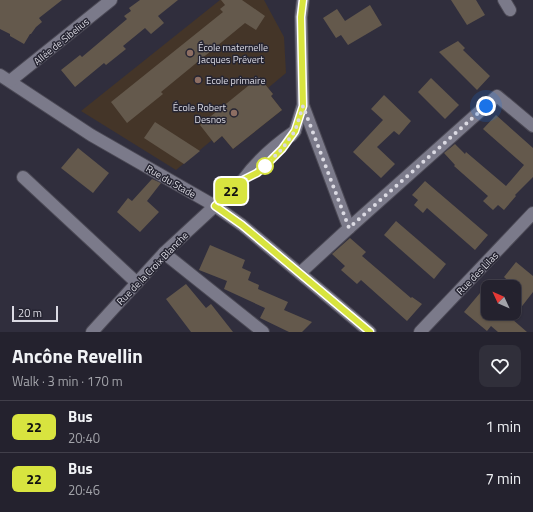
<!DOCTYPE html>
<html lang="en">
<head>
<meta charset="utf-8">
<style>
	:root { --surface:#24222e; --page:#302f3a; --text:#f1f3f6; --muted:#a3a4aa; --line:#413f4a }
	body { margin:0; font-family:"Titillium Web",sans-serif; background:var(--page); color:var(--text); height:100vh; display:flex; flex-direction:column; font-size:15px; white-space:nowrap }
	* { box-sizing:border-box; margin:0 }
	p { font-size:13px; color:var(--muted) }
	.icon { flex:none; width:22px; height:22px; fill:none; stroke:currentColor; stroke-width:2; stroke-linecap:round; stroke-linejoin:round }
	.map { position:relative; height:332px; overflow:hidden }
	.side { display:flex; flex-direction:column; background:var(--surface); flex:1 }
	.side>* { flex:none }
	.badge { padding:0 8px; border-radius:6px; font-size:14px; line-height:26px }
	.needle { width:26px; rotate:314deg }
	.tools { position:absolute; left:481px; top:280px; display:grid; gap:8px }
	.tools a { display:grid; place-items:center; width:40px; height:40px; border-radius:8px; background:var(--surface); box-shadow:0 1px 3px #0004,0 0 0 1px var(--line); font-size:20px }
	.scale { position:absolute; left:12px; bottom:10px; width:46px; box-sizing:border-box; padding-left:4px; border:2px solid #dbdae3; border-top:0; font-size:11px; line-height:14px; white-space:nowrap; color:#dbdae3; -webkit-text-stroke:3px #262532; paint-order:stroke }
	.you { position:absolute; width:20px; height:20px; margin:-10px; border:3px solid #fff; border-radius:50%; background:#1a73e8; box-shadow:0 0 0 6px #1a73e833 }
	.map>.badge { position:absolute; translate:-50% -50%; box-shadow:0 0 0 2px #fff }
	.round { display:grid; place-items:center; flex:none; width:42px; height:42px; border-radius:8px; background:var(--page) }
	.head { display:flex; align-items:center; justify-content:space-between; height:68px; padding:0 12px }
	h1 { font-size:19px; font-weight:700; line-height:30px }
	ul { padding:0; list-style:none }
	li { display:flex; align-items:center; gap:12px; height:52px; padding:0 12px; border-top:1px solid var(--line) }
	li div { flex:1 }
	li b { display:block; font-size:15px }
	li em { font-style:normal }
	li .badge { min-width:44px; font-weight:700; text-align:center }
	.map>svg:first-child { display:block }
	.education { fill:#443528 }
	.building { fill:#64594c }
	.lines { fill:none; stroke-linecap:round; stroke-linejoin:round }
	.minor-casing { stroke:#4b4955; stroke-width:14 }
	.minor { stroke:#7b7a8a; stroke-width:12 }
	.line-casing { stroke:#fff; stroke-width:9 }
	.line { stroke:#d8e43f; stroke-width:6 }
	.walk { stroke:#dbdae3; stroke-width:4; stroke-dasharray:0 7.2 }
	.education-dot { fill:#8d6e63; stroke:#262532; stroke-width:1.5 }
	.stop-dot { fill:#fff; stroke:#d8e43f; stroke-width:2 }
	.labels { text-anchor:middle; stroke-width:3; stroke-linejoin:round; paint-order:stroke }
	.street-label { font-size:10px; fill:#dbdae3; stroke:#262532 }
	.poi-label { font-size:10px; fill:#dbdae3; stroke:#262532; text-anchor:start }
</style>
</head>
<body>
<div class="map">
<svg width="533" height="332" viewBox="0 0 533 332">
	<rect width="100%" height="100%" fill="#302e3d"/>
	<!-- education -->
	<path class="education" d="M220,0H264L284,37L286,73L268,88L273,94L271,96L282,110L233,149L222,136L214,143L212,140L176,170L81,111Z"/>
	<!-- building -->
	<g class="building">
		<path d="M0,0H62L39,18L42,22L36,27L31,34H30L24,44L10,36V34L0,29Z"/>
		<path d="M140,0H178L158,16L164,23L151,34L145,28L123,46L126,49L106,65L104,63L75,87L61,70L80,55L82,57L127,19L124,16L131,11L129,8Z"/>
		<path d="M221,0H242L265,16L256,30L245,23L161,92L163,94L127,123L111,102L223,12L220,9L225,5Z"/>
		<path d="M451,0H476L485,15L467,25Z"/>
		<path d="M370,5L382,25L348,45L341,35L336,38L323,18L337,9L345,21Z"/>
		<path d="M458,41L465,48L463,50L490,76L477,90L439,52Z"/>
		<path d="M259,77L273,94L271,96L282,110L233,149L222,136L214,143L200,125Z"/>
		<path d="M431,78L459,105L445,119L418,92Z"/>
		<path d="M384,95L411,121L399,135L394,131L377,147L395,164L381,178L353,152L383,120L371,109Z"/>
		<path d="M496,115L533,148V177L515,195L516,196L504,210L498,205L493,210L483,201L488,196L454,166L455,165L444,153L455,144L465,154L466,152L506,186L524,165L483,129Z"/>
		<path d="M155,122L200,151L184,164L144,138Z"/>
		<path d="M78,148L109,173L93,193L61,168Z"/>
		<path d="M152,179L161,183L147,201L159,212L140,232L117,212L128,198L132,201Z"/>
		<path d="M425,181L488,235L475,250L427,208L423,213L414,205L418,200L412,195Z"/>
		<path d="M396,221L446,264L434,279L384,235Z"/>
		<path d="M350,238L366,252L362,256L411,298L412,297L422,304L407,321L361,280L357,284L341,270L345,266L332,254Z"/>
		<path d="M210,245L245,260L242,268L251,272L248,280L259,285L258,289L288,302L284,310L312,322L302,332H289L260,318L265,308L224,289L227,281L199,270Z"/>
		<path d="M516,262L533,276V292L512,319L527,332H498L491,326L487,331L464,312L480,293L488,300V313H514V286L504,277Z"/>
		<path d="M186,284L206,308L211,304L233,332H191L166,299Z"/>
	</g>
	<g class="lines">
		<defs>
			<g id="minor">
				<path d="M504,0L510,10"/>
				<path d="M0,75L91,135L215,206L242,225L370,332"/>
				<path d="M10,81L111,0"/>
				<path d="M303,105L349,228"/>
				<path d="M291,136L295,131L303,105L301,17L303,0"/>
				<path d="M23,177L137,283"/>
				<path d="M164,253L263,332"/>
				<path d="M300,273L349,228L497,96L533,126"/>
				<path d="M92,332L164,253L243,180C257,160 275,145 295,131"/>
				<path d="M420,332L533,213"/>
			</g>
		</defs>
		<!-- minor casing -->
		<use href="#minor" class="minor-casing"/>
		<!-- minor -->
		<use href="#minor" class="minor"/>
	</g>
	<g class="lines">
		<defs>
			<path id="line" d="M303,0L301,17L303,106L295,131L282,149L265,166L257,173L243,180L215,206L242,225L370,332"/>
		</defs>
		<!-- line casing -->
		<use href="#line" class="line-casing"/>
		<!-- line -->
		<use href="#line" class="line"/>
		<!-- walk -->
		<path class="walk" d="M265,166L282,149L295,131L303,106L349,228L486,106"/>
	</g>
	<!-- markers -->
	<g class="education-dot">
		<circle cx="190" cy="53" r="4"/>
		<circle cx="198" cy="80" r="4"/>
		<circle cx="234" cy="113" r="4"/>
	</g>
	<circle class="stop-dot" cx="265" cy="166" r="8"/>
	<g class="labels">
		<!-- street labels -->
		<g class="street-label">
			<text transform="translate(61 41) rotate(-39)" y="4">Allée de Sibelius</text>
			<text transform="translate(171 181) rotate(30)" y="4">Rue du Stade</text>
			<text transform="translate(152 268) rotate(-46)" y="4">Rue de la Croix Blanche</text>
			<text transform="translate(477 273) rotate(-46)" y="4">Rue des Lilas</text>
		</g>
		<!-- poi labels -->
		<g class="poi-label">
			<text x="198" y="51">École maternelle<tspan x="198" dy="12">Jacques Prévert</tspan></text>
			<text x="206" y="84">Ecole primaire</text>
			<text x="226" y="111" text-anchor="end">École Robert<tspan x="226" dy="12">Desnos</tspan></text>
		</g>
	</g>
</svg>
<div class="tools">
<a><svg class="needle" viewBox="-14 -14 28 28"><path d="M0-13l5 13h-10z" fill="#e53935"/><path d="M0 13l5-13h-10z" fill="#a3a4aa"/></svg></a>
</div>
<div class="scale">20 m</div>
<div class="you" style="left:486px;top:106px"></div>
<b class="badge" style="left:231px;top:191px;background:#d8e43f;color:#111">22</b>
</div>
<section class="side">
<div class="head"><div><h1>Ancône Revellin</h1><p>Walk · 3 min · 170 m</p></div><a class="round"><svg class="icon" aria-label="heart" viewBox="0 0 24 24"><path d="M12 20l-8-8c-3-5 5-10 8-4 3-6 11-1 8 4z"/></svg></a></div>
<ul>
<li><span class="badge" style="background:#d8e43f;color:#111">22</span><div><b>Bus</b><p>20:40</p></div><em>1 min</em></li>
<li><span class="badge" style="background:#d8e43f;color:#111">22</span><div><b>Bus</b><p>20:46</p></div><em>7 min</em></li>
</ul>
</section>
</body>
</html>
